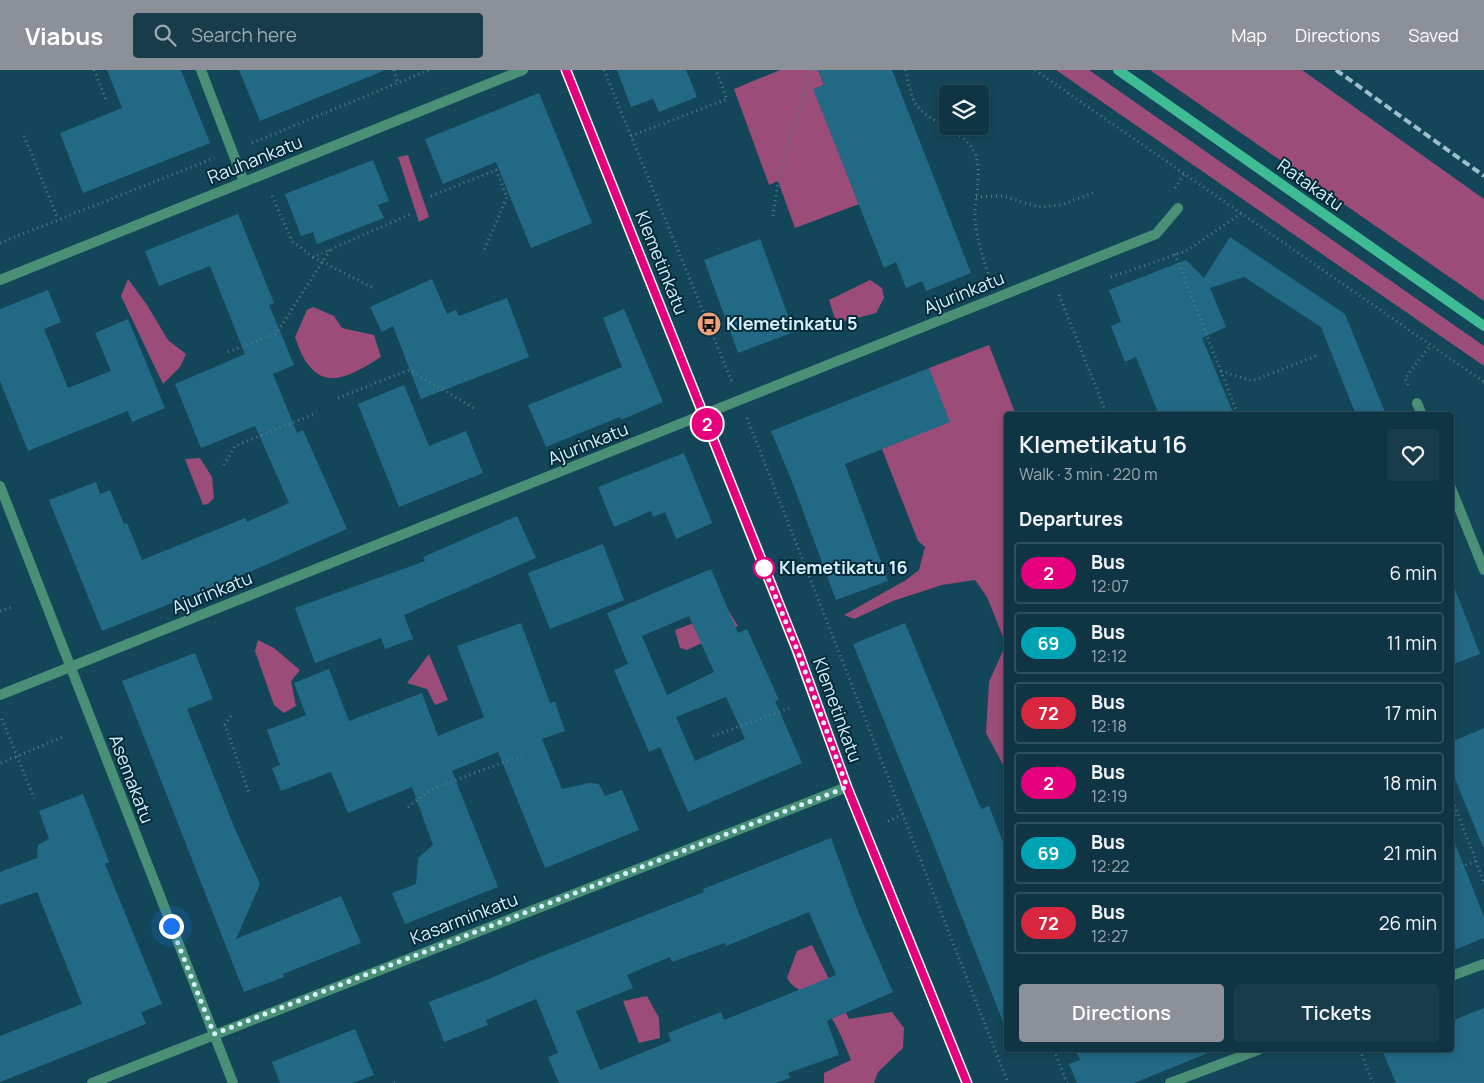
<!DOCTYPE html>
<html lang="en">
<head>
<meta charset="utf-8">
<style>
	:root { --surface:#0f3443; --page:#183c4a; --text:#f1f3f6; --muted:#9baab2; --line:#2f4f5c; --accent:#8c9099 }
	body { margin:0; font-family:Manrope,sans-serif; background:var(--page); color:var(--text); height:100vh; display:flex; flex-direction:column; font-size:19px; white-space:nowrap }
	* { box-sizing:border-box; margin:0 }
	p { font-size:16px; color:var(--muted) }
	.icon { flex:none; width:28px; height:28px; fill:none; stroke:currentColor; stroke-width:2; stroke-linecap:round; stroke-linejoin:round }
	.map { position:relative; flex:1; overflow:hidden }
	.drawer { position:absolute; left:1004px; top:342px; width:450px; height:640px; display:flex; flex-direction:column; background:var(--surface); border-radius:5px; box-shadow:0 2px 8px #0003,0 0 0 1px var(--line) }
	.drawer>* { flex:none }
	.badge { padding:0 10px; border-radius:16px; font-size:18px; line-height:32px }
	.fabs { position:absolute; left:939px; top:15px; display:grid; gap:10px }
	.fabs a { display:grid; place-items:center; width:50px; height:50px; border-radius:5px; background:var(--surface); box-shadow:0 2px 8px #0003,0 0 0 1px var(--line); font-size:25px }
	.you { position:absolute; width:25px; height:25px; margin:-12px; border:4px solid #fff; border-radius:50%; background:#1a73e8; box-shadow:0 0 0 8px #1a73e833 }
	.map>.badge { position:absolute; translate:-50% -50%; box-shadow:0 0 0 2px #fff }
	h2 { padding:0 15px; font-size:19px; line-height:45px }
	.round { display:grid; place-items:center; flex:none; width:52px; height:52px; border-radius:5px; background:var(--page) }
	.summary { display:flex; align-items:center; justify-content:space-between; height:85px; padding:0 15px }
	h1 { font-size:24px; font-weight:600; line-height:38px }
	.button { display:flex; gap:10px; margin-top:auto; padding:10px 15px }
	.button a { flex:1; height:58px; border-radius:5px; background:var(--accent); color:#fff; font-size:20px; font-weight:600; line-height:58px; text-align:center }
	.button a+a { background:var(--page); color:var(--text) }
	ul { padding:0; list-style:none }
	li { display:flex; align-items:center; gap:15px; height:62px; margin:0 10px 8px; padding:0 5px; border:2px solid var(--line); border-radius:5px }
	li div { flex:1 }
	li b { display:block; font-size:19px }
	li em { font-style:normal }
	li .badge { min-width:55px; font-weight:700; text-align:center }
	header { display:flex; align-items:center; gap:30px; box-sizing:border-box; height:70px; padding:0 25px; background:var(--accent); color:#fff }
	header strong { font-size:24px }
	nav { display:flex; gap:28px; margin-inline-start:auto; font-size:18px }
	.search { width:350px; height:45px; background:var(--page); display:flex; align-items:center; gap:12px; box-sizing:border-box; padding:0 18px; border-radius:5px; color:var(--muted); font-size:19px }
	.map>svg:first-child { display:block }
	.green { fill:#9b4c78 }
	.building { fill:#226985; fill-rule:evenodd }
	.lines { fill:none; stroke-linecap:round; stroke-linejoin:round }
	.path { stroke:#517b8c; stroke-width:3; stroke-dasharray:1 4; stroke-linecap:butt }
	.service { stroke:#499076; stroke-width:10 }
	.minor { stroke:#499076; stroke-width:10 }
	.tertiary { stroke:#499076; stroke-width:10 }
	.secondary { stroke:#3fbc94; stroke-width:10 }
	.rail { stroke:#9ebecc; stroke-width:4; stroke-dasharray:8 4; stroke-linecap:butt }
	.line-casing { stroke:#fff; stroke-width:11 }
	.line { stroke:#e6007e; stroke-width:8 }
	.walk { stroke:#d6effb; stroke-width:5; stroke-dasharray:0 9 }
	.stop-dot { fill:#fff; stroke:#e6007e; stroke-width:2.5 }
	.labels { text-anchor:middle; stroke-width:4; stroke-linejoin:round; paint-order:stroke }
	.street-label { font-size:18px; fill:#d6effb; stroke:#022b3a }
	.poi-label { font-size:18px; font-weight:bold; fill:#d6effb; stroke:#022b3a; text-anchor:start }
	.stop-label { font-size:18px; font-weight:bold; fill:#d6effb; stroke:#022b3a; text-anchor:start }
</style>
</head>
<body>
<header>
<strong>Viabus</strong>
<div class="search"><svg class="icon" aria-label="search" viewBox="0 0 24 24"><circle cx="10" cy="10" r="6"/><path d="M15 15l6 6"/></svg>Search here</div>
<nav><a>Map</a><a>Directions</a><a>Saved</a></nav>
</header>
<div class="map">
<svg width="1484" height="1013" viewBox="0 0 1484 1013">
	<rect width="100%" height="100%" fill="#144659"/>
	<!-- green -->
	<g class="green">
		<path d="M780,0H818L824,15L814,19L859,134L795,158L778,111L769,115L734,19Z"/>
		<path d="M1056,0H1089L1484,276V296Z"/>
		<path d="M1150,0H1302L1484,129V231Z"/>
		<path d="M408,85L429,147L419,152L398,87Z"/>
		<path d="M128,209L147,235L168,270L186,284L180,297L163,314L121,226Z"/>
		<path d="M870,210L882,218L884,228L876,243L846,251L835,249L829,230Z"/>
		<path d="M313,237L334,246L342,258L374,265L381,287C361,299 331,321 311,298C303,290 299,278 295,267L307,240Z"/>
		<path d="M989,275L1016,345H1006V700L986,663L989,612L1006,574L987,527L975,510L942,515L893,531L854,549L844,545L906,510L919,500L925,477L918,471L882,379L929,298Z"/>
		<path d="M200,388L212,407L214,428L208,434L203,435L185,389Z"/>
		<path d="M728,540L738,556L687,580L680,578L675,560Z"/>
		<path d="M258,570L274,578L300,600L291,611L296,636L284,643L274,635L255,581Z"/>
		<path d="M429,584L448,630L435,635L427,619L407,613Z"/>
		<path d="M812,875L849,949L892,942L904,958L903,978L878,1002L874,1013H824V1003L851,990C843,970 834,946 818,931C807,921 794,921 787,908L797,881Z"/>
		<path d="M647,926L659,948L660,968L639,973L623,931Z"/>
	</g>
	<!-- building -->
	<g class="building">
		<path d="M107,0H181L210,73L83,123L60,63L122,38Z"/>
		<path d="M239,0H382L383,1L260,51Z"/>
		<path d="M617,0H686L697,27L659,42L653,29L631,37Z"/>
		<path d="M818,0H892L971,203L926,221L922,211L906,218L896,192L884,198L813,19L824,15Z"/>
		<path d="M539,23L592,153L531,178L496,92L443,114L425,69Z"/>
		<path d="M373,90L389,131L378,135L384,148L317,174L313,162L301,166L285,124Z"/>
		<path d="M238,144L274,233L269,235L294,295L273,304L297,363L303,360L347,459L247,503L102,561L49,430L96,412L100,424L110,420L124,454L127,453L142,490L245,448L247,452L289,433L255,356L201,378L175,314L245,284L210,196L159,216L145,181Z"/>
		<path d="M1230,167L1345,244L1386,345H1356L1321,257L1244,207L1210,218L1226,257L1202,268L1234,345H1159L1136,287L1125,292L1111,256L1121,252L1109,220L1186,190L1204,208Z"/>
		<path d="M760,169L794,262L738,283L704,190Z"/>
		<path d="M432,209L447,244L456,240L459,246L507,228L529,287L421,329L393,256L382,262L370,237Z"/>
		<path d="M48,220L61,252L44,259L68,318L111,301L95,263L128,249L165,338L132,352L128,341L28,381L0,311V239Z"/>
		<path d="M624,239L663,332L621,350L620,347L546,377L528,335L622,297L603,248Z"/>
		<path d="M929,298L950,352L845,394L888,511L836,530L793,414L771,361Z"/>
		<path d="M404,315L429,376L466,361L483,403L399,437L358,334Z"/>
		<path d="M684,383L712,453L676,469L665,442L653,447L651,441L614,457L598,417Z"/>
		<path d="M517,446L536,488L404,545L413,569L385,579L381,568L315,593L295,538L425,491L423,487Z"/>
		<path d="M603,474L624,530L550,559L528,503Z"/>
		<path d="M711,499L738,563L747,559L779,630L775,631L802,693L688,742L660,677L649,682L614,600L628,594L607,543ZM689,546L714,602L667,625L642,566ZM726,627L745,669L695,691L676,647Z"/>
		<path d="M1451,514H1453L1480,584L1451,595Z"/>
		<path d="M521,553L550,633L555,632L565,661L542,669L562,719L589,713L599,714L605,726L622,720L639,760L545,798L498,682L452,701L498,817L405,854L392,823L416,814L418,788L433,775L412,717L348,743L331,702L281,721L272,698L280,695L267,660L306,645L294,613L329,599L349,651L422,623L438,666L484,647L457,576Z"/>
		<path d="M905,553L981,739L989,736L1006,780V956L1005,957L928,760L853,574Z"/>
		<path d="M195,583L213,629L187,639L235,759L260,814L236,869L341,826L361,873L283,904L284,907L244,922L122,611Z"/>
		<path d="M1484,658V777H1483L1451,699V672Z"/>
		<path d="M83,724L109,792L105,794L162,934L141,942L146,954L0,1012V966L82,934L37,822L0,835V802L37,788L38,775L49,769L39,741Z"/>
		<path d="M831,768L859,844L893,922L827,951L839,985L788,1003L790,1008L776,1013H559L548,987L558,983L536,929L486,950L488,955L444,972L429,932L489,909L532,890L704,822L703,819ZM809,842L836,905L724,950L721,942L668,963L671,971L600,1000L576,941L633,918L627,905L670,887L672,892L725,873L726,876Z"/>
		<path d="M1451,768H1453L1484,847V868L1451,881Z"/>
		<path d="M1484,938V1013H1396L1382,980H1451V951Z"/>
		<path d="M355,959L374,1005L353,1013H280L272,992Z"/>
		<path d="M1076,980H1213V981L1134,1013H1077L1069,994L1080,990Z"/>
	</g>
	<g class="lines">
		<!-- path -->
		<g class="path">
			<path d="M94,0L107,32"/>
			<path d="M394,0L398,13"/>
			<path d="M604,0L732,312"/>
			<path d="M905,0C908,9 911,29 917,36C931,53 961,61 972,78C984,97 975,125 975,146C976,168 983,188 990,209"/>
			<path d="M1035,0L1484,312"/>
			<path d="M980,30L982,28"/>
			<path d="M957,65L961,56"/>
			<path d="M24,66L58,149"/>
			<path d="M631,66L727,29L716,0"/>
			<path d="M252,73L429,0"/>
			<path d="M1175,118L1185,103"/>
			<path d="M272,126L292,171L313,187L411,144"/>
			<path d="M431,126L496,100L507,127L483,183"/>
			<path d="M976,127L1002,126L1039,137L1061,135L1093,123"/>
			<path d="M773,146L778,111L811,0"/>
			<path d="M0,173L214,88"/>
			<path d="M1175,184L1238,345"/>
			<path d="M313,187L373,218"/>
			<path d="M1111,207L1186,181L1242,143"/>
			<path d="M1059,225L1107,345"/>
			<path d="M228,282L276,264L330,180"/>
			<path d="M1221,301L1252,311L1316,286"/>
			<path d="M1408,315L1405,308L1431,275"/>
			<path d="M338,328L409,300L474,338"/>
			<path d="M747,348L1008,1013"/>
			<path d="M224,395L235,376L317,343"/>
			<path d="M0,541L12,537"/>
			<path d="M231,646L225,655L249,723"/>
			<path d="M2,649L34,728"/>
			<path d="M713,666L790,638"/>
			<path d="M1,693L63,667"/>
			<path d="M1451,726L1476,791L1451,801"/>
			<path d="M408,737L430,720L509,690L522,687"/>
			<path d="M1451,748L1457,742"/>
			<path d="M888,751L902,745"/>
			<path d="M1476,791L1484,814"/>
			<path d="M1054,980L1067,1013"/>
			<path d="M1360,980L1373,1013"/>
			<path d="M394,1013L396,1012"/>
		</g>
		<!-- service -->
		<path class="service" d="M201,0L244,112"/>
		<!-- minor -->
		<g class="minor">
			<path d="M1417,333L1422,345"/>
			<path d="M0,416L233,1013"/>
			<path d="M1451,418L1484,500"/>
			<path d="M0,625L1156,164L1178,138"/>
			<path d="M1451,906L1484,894"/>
			<path d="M92,1013L847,717"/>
			<path d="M1170,1013L1258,980"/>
		</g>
		<!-- tertiary -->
		<g class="tertiary">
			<path d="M566,0L797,582L847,717L967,1013"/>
			<path d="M0,210L523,0"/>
		</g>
		<!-- secondary -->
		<path class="secondary" d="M1118,0L1484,256"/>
		<!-- rail -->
		<path class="rail" d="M1336,0L1484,106"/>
	</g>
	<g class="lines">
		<defs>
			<path id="line" d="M566,0L798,582L847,717L967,1013"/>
		</defs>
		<!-- line casing -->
		<use href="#line" class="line-casing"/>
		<!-- line -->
		<use href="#line" class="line"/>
		<!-- walk -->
		<path class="walk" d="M171,856L214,964L847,717L798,582L764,498"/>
	</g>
	<!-- icons -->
	<defs>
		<symbol id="bus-disc" viewBox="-11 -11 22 22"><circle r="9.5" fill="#f0a27a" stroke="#022b3a"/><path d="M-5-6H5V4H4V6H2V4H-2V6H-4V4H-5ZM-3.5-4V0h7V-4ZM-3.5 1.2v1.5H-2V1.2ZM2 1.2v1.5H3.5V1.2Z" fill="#111"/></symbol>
	</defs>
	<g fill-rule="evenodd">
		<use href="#bus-disc" x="695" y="240" width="28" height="28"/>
	</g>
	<!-- markers -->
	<circle class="stop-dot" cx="764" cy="498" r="10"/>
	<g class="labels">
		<!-- street labels -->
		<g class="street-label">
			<text transform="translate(255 90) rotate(-22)" y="6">Rauhankatu</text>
			<text transform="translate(1310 115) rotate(35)" y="6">Ratakatu</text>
			<text transform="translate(661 193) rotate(68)" y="6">Klemetinkatu</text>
			<text transform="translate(964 223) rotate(-22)" y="6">Ajurinkatu</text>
			<text transform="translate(588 374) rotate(-22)" y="6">Ajurinkatu</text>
			<text transform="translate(212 523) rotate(-22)" y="6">Ajurinkatu</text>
			<text transform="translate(837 640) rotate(70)" y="6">Klemetinkatu</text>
			<text transform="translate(131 709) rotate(69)" y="6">Asemakatu</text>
			<text transform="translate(464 849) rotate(-21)" y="6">Kasarminkatu</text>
		</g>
		<!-- poi labels -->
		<g class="poi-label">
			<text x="726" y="260">Klemetinkatu 5</text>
		</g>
		<!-- stop labels -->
		<g class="stop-label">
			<text x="779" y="504">Klemetikatu 16</text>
		</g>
	</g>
</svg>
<div class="fabs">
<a><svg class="icon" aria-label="layers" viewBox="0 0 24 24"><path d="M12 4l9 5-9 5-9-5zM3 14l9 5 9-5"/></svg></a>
</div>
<div class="you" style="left:171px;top:856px"></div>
<b class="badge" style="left:707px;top:354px;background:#e6007e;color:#fff">2</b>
<section class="drawer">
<div class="summary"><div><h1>Klemetikatu 16</h1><p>Walk · 3 min · 220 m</p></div><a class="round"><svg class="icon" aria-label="heart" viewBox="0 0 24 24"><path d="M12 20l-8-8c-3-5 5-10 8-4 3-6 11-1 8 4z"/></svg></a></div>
<h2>Departures</h2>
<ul>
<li><span class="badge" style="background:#e6007e;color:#fff">2</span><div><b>Bus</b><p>12:07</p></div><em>6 min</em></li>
<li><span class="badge" style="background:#00a3b4;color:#fff">69</span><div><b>Bus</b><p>12:12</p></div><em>11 min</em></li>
<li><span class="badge" style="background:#d7263d;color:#fff">72</span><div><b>Bus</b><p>12:18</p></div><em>17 min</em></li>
<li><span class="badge" style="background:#e6007e;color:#fff">2</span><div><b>Bus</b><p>12:19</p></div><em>18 min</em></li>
<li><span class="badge" style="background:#00a3b4;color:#fff">69</span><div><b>Bus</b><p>12:22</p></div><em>21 min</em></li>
<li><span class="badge" style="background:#d7263d;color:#fff">72</span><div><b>Bus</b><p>12:27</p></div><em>26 min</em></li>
</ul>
<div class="button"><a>Directions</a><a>Tickets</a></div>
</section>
</div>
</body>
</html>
